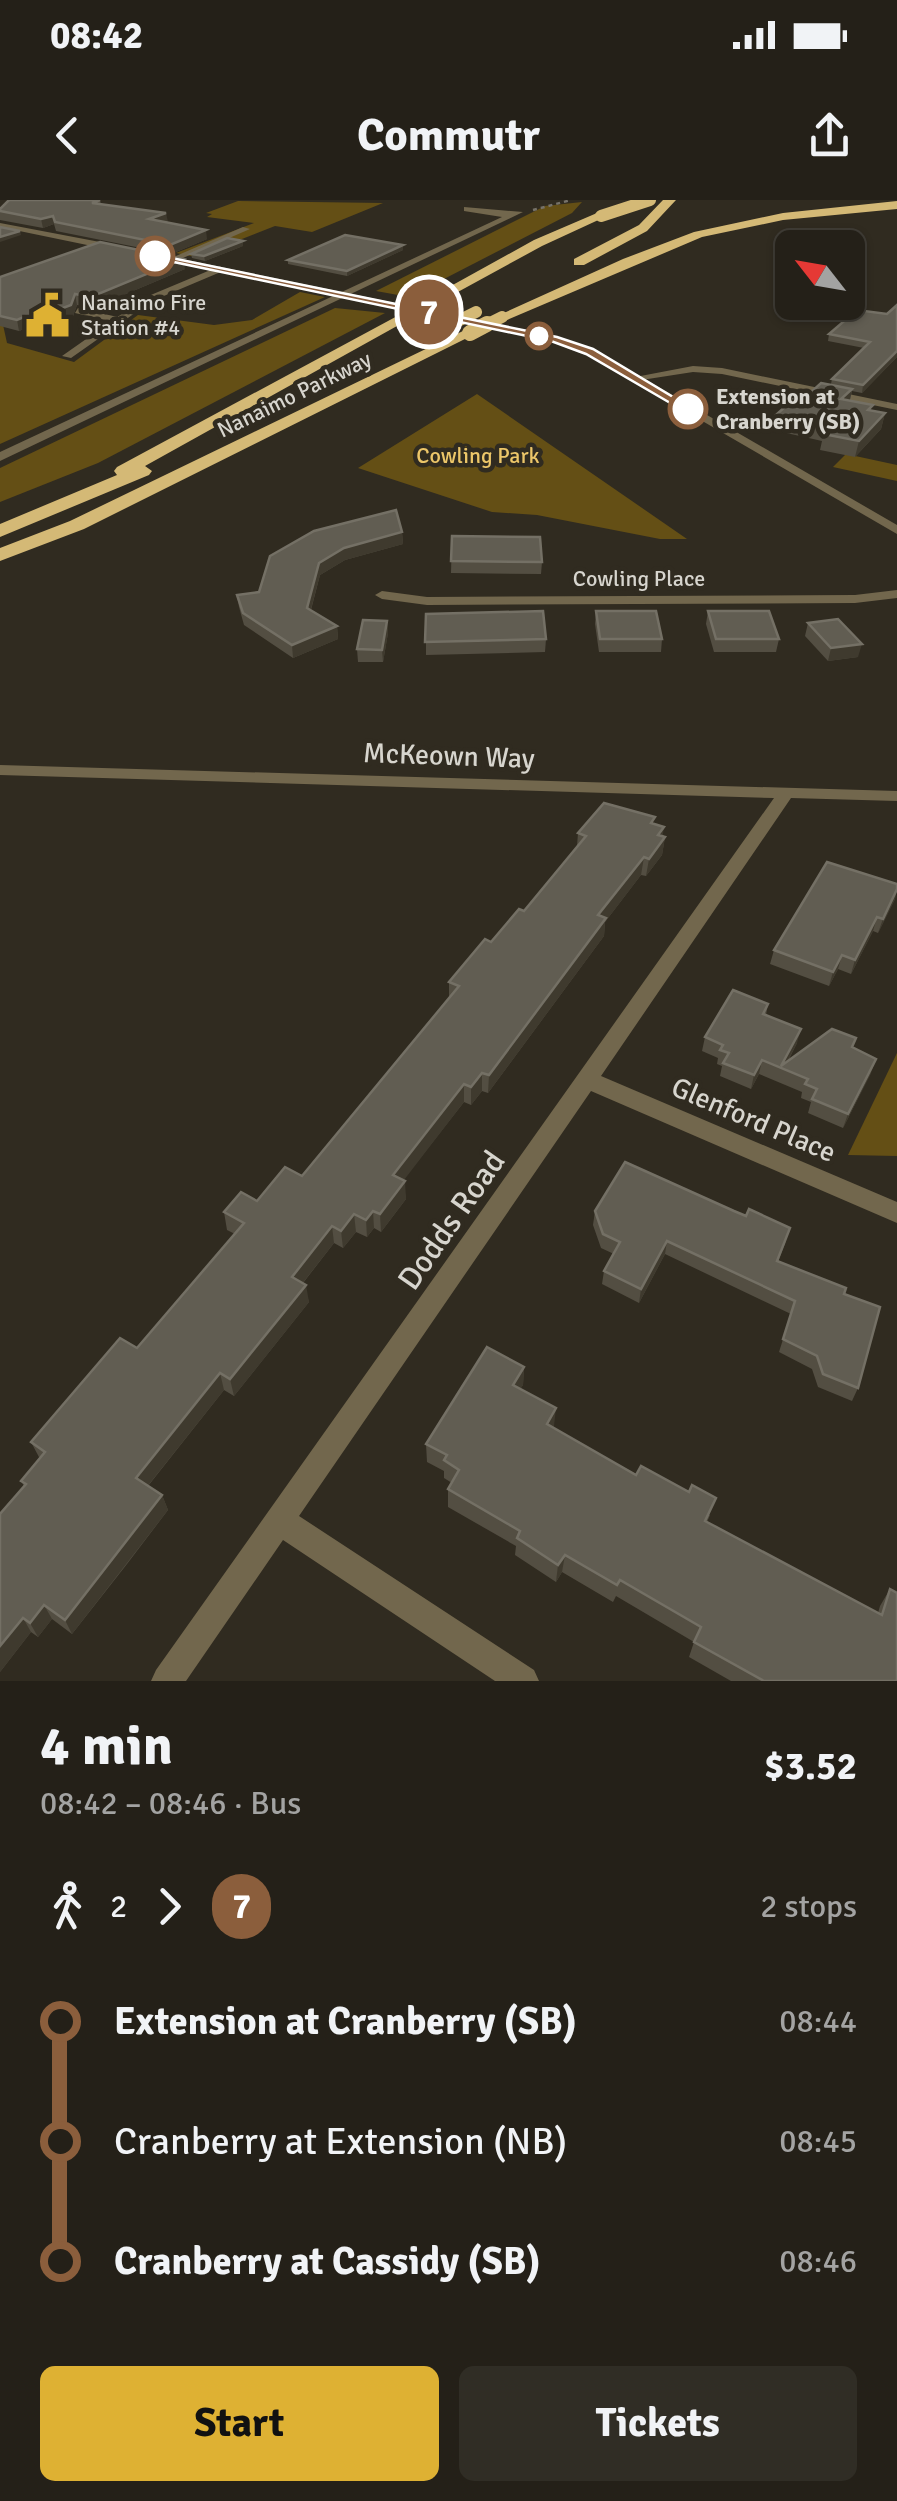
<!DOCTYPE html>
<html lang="en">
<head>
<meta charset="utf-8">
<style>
	:root { --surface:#242018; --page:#302d25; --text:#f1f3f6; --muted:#a3a3a2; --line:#413e37; --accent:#deb133 }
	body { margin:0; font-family:Signika,sans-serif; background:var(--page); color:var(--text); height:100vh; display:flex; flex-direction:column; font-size:38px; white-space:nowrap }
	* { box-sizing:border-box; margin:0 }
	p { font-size:32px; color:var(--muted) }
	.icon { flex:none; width:55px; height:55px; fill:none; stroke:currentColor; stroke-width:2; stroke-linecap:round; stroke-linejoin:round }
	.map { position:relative; height:1481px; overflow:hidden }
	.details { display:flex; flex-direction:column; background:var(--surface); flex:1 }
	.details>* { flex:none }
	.badge { padding:0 20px; border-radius:32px; font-size:35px; line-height:65px }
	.needle { width:65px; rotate:301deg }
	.controls { position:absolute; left:775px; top:30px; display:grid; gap:20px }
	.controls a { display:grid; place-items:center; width:90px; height:90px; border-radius:15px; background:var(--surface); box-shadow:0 2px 8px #0004,0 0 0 2px var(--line); font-size:50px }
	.map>.badge { position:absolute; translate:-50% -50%; box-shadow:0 0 0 5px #fff }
	.legs { display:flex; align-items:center; gap:15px; height:110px; padding:0 40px; font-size:32px }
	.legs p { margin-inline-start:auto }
	.overview { display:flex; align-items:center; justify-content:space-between; height:170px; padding:0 40px }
	h1 { font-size:55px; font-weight:700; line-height:75px }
	.primary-button { display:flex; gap:20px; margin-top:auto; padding:20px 40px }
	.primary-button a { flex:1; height:115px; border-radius:15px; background:var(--accent); color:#111; font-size:40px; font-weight:700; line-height:115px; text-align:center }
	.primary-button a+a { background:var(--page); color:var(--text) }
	ul { padding:0 40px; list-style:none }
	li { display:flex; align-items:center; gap:35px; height:120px; font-size:38px }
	li i { display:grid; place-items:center; width:15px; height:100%; margin:0 12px; background:currentColor }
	li i::after { content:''; width:25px; height:25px; margin:-12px; border:8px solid; border-radius:50%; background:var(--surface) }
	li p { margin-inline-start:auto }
	li:first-child i { background:linear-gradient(#0000 50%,currentColor 0) }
	li:last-child i { background:linear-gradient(currentColor 50%,#0000 0) }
	.status { display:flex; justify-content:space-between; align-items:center; height:70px; padding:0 50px; background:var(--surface); direction:ltr }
	.status svg { height:28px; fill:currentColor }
	header { display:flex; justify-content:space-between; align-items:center; height:130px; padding:0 40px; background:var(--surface); font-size:45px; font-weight:700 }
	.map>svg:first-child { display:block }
	.green { fill:#644f15 }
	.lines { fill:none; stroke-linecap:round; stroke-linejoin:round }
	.path { stroke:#767269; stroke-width:2.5; stroke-dasharray:4 4; stroke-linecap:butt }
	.service { fill:#72674d; fill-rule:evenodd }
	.minor { fill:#72674d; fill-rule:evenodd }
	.tertiary { fill:#72674d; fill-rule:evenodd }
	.motorway { fill:#d4b976; fill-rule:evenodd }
	.motorway-bridge-far1 { stroke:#d4b976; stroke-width:12 }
	.motorway-bridge { stroke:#d4b976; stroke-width:16 }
	.wall { fill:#534e42 }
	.shaded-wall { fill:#3f3a2e }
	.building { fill:#615d52; stroke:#747065; stroke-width:2.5 }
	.line-1 { fill:#8b5e3c; stroke:#fff; stroke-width:2.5 }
	.stop-1-dot { fill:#fff; stroke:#8b5e3c; stroke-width:5 }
	.labels { text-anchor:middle; stroke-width:9; stroke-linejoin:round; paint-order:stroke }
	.far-poi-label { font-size:22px; fill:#d7d5ce; stroke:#302b20; text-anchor:start }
	.far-street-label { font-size:22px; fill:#d7d5ce; stroke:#302b20 }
	.far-stop-label { font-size:22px; font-weight:bold; fill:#d7d5ce; stroke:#302b20; text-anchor:start }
	.far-park-label { font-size:22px; fill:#ecc669; stroke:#302b20 }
	.street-label { font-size:28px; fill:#d7d5ce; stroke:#302b20 }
	.near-street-label { font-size:32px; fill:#d7d5ce; stroke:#302b20 }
</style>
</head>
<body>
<div class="status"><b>08:42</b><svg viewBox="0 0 49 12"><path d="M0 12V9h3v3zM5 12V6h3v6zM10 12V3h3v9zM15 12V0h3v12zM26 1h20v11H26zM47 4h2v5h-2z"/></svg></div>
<header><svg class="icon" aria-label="back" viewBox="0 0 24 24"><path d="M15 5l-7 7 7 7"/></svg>Commutr<svg class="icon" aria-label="share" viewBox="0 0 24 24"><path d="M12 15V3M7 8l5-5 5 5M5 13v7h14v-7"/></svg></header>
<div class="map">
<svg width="897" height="1481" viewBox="0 0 897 1481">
	<rect width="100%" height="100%" fill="#302b20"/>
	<!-- green -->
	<g class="green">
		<path d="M238,1L383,3L312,32L275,26L196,57L176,53L254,23L207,17L212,14L206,13Z"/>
		<path d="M582,2L572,13L409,97L376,91L545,6Z"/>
		<path d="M300,92L325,97L0,244V111L7,143L74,162L138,115L214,125L252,120Z"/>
		<path d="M335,108L385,113L98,263L0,302V268Z"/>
		<path d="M477,194L687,339H660L537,315L492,312L358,268Z"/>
		<path d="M846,254L897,265V281L833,267Z"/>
		<path d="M897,853V956L848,955Z"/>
	</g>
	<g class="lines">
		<!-- path -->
		<path class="path" d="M533,10L571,0"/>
		<!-- service -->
		<g class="service">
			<path d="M243,27L250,29L176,61L169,59Z"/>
			<path d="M78,108L122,118L123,120L119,123L75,113Z"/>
		</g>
		<!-- minor -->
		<g class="minor">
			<path d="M464,7L523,12L0,261V252L502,17L464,11Z"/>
			<path d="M220,66L223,71L152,101L71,158L62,156L146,97Z"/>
			<path d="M693,166L722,168L897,204V210L722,174L693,172L635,181L630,178Z"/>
			<path d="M897,390V398L855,403L427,405L382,399L375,395L382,391L427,397L855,395Z"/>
			<path d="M0,565L897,591V601L791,598L601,876L897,1002V1023L591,891L299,1316L534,1470L539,1481H495L283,1340L186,1481H151L156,1470L774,598L0,575Z"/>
		</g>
		<!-- tertiary -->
		<g class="tertiary">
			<path d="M0,23L121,46L125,49L121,52L0,27Z"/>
			<path d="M159,54L554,136L593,149L897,325V334L585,153L551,141L156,59Z"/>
		</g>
		<!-- motorway -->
		<g class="motorway">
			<path d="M663,0H676L647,31L584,65H574V59L639,25Z"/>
			<path d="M897,1V9L783,20L702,37L507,120L495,117L623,59L694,32L783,13Z"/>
			<path d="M597,13L607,16L542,46L434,105L422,102L534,40Z"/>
			<path d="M401,114L406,115V121L145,266L152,271L149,275L0,337V324L117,275L114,271L117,267Z"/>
			<path d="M465,130L477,133L84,329L0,361V348L70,321Z"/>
		</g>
		<!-- motorway-bridge-far1 -->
		<g class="motorway-bridge-far1">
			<path d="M601,16L650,0"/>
			<path d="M401,118L429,102"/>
			<path d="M446,127L476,112"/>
			<path d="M482,127L502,117"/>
		</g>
		<!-- motorway-bridge -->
		<g class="motorway-bridge">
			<path d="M444,128L451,124"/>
			<path d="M470,133L487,124"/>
		</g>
	</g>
	<!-- wall -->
	<g class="wall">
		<path d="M100,0L101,5L168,22H166L207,39L171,54L56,31L54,24L43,28L0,20V9Z"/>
		<path d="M403,45V50L347,76L288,64V60Z"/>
		<path d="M243,46L205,61L192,58L191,54Z"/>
		<path d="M185,69L93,108L77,105L73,116L39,129L29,127L19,131L0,126V77Z"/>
		<path d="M897,105V157L862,193L852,191L850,200L871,211L885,213L881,229L855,257L820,250L822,241L773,230L776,215L808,195L831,184L832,179L864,148L828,141L829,134L887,114Z"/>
		<path d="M402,332L403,344L345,360L320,375L311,410L337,426L338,439L293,458L244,425L239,407L237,395L259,392Z"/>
		<path d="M452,336L542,362L541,374L451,373Z"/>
		<path d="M596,411L662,439L661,452H599L595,424Z"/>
		<path d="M708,411L779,439L776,452H714L706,424Z"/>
		<path d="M426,414L546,439L545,452L426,455Z"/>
		<path d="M387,421L388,433L383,462H358L357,449Z"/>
		<path d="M808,423L858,457L828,461L805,436Z"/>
		<path d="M654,624L665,637L662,655L646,676L641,675L605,722L604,736L488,893L482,891L471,905L464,902L403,980L406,999L381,1032L374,1028L367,1037L356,1032L343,1048L334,1043L303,1083L309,1102L234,1196L224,1190L148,1286L162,1295L168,1310L127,1364L72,1434L52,1419L38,1437L31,1432L0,1472L24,1286L21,1281L40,1259L31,1242L137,1148L235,1034L227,1030L224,1012L257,1001L302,976L449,798V782L524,711L577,646L578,633Z"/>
		<path d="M897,684L895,699L878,733L873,731L851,774L838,769L829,786L770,764L774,750Z"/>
		<path d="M768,804L766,815L797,843L788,861L853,848L871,873L843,928L808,913L811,902L801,898L802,892L759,874L751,889L720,876L722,866L717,864L718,858L702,851L705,837Z"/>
		<path d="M595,1011L786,1041L778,1062L844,1094L858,1188L852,1201L818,1187L812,1169L779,1152L791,1114L665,1054L639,1103L602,1084L604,1071L614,1054L601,1048L593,1025Z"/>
		<path d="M524,1167L523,1185L520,1189L553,1228L710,1315L707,1322L878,1413L880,1406L890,1389L897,1481H731L689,1457L694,1442L616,1396L613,1402L562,1372L556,1382L515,1355L516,1346L448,1307V1289L452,1283L444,1278V1271L427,1262L426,1244Z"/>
	</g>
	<!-- shaded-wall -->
	<g class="shaded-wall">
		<path d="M166,13L168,22L150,28L149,19Z"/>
		<path d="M53,16L54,24L43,28L41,19Z"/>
		<path d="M206,30L207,39L171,54L170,45Z"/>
		<path d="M20,31L21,35L0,42V37Z"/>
		<path d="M243,41V46L205,61L204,56Z"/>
		<path d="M403,45V50L347,76V71Z"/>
		<path d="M183,59L185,69L93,108L91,97Z"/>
		<path d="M75,94L77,105L73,116L39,129L36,118Z"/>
		<path d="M26,116L29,127L19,131L17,120Z"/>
		<path d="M897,151V157L862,193L863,185Z"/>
		<path d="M852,189L849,204L841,199Z"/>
		<path d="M885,213L881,229L855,257L859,241Z"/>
		<path d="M402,332L403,344L345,360L320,375L308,420L307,408L319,363L344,348Z"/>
		<path d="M387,421L388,433L383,462L382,450Z"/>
		<path d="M337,426L338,439L293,458L292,445Z"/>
		<path d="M862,444L858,457L828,461L831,448Z"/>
		<path d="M664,627L662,641L665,637L662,655L646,676L649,659L658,635Z"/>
		<path d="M644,657L641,675L605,722L604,736L488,893L489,875L598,715Z"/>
		<path d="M897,689L895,699L878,733L883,719Z"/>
		<path d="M877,717L873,731L851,774L855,760Z"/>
		<path d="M842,755L838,769L829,786L833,772Z"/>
		<path d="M801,829L797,843L783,869L781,868Z"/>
		<path d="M876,859L871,873L843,928L848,914Z"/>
		<path d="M762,860L759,874L751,889L754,875Z"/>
		<path d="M482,873V891L471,905V887Z"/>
		<path d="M464,884V902L394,993L393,975Z"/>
		<path d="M405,981L406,999L381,1032L380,1014Z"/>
		<path d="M373,1011L374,1028L367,1037L366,1020Z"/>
		<path d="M354,1014L356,1032L343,1048L341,1031Z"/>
		<path d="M332,1026L334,1043L294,1094L292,1077Z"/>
		<path d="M667,1041L665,1054L639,1103L641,1089Z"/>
		<path d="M306,1085L309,1102L234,1196L230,1179Z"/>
		<path d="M524,1167L523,1185L512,1204L513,1185Z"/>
		<path d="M220,1173L224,1190L142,1293L136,1278Z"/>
		<path d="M556,1208L554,1226L545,1242L547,1224Z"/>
		<path d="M162,1295L168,1310L72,1434L65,1420Z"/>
		<path d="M565,1355L562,1372L556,1382L558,1365Z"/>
		<path d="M44,1405L52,1419L38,1437L30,1423Z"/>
		<path d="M23,1418L31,1432L0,1472V1446Z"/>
	</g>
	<!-- building -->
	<g class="building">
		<path d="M9,0H100L92,3L166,13L149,19L206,30L170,45L55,22L53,16L41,19L0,11V9Z"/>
		<path d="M0,27L20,31L0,37Z"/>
		<path d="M345,35L403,45L347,71L288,60Z"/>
		<path d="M227,38L243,41L204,56L191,54Z"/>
		<path d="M100,42L183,59L91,97L75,94L71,105L36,118L26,116L17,120L0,116V77Z"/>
		<path d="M897,105V151L863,185L832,179L870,142L829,134L857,110L887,114Z"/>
		<path d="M821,183L852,189L841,199L873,205L868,210L885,213L859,241L823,234L831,226L776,215L800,193L808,195Z"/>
		<path d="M396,310L402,332L344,348L319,363L307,408L337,426L292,445L243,413L237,395L259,392L270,356L314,331Z"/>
		<path d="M452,336L540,337L542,362L451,361Z"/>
		<path d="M543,411L546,439L425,442L426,414Z"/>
		<path d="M596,411H656L662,439H600Z"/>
		<path d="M708,411H769L779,439H716Z"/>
		<path d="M838,419L862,444L831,448L808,423Z"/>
		<path d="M363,420L387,421L382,450L357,449Z"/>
		<path d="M604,603L655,617L651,623L664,627L658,635L665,637L649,659L644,657L598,715L606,718L489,875L482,873L471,887L464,884L393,975L405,981L380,1014L373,1011L366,1020L354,1014L341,1031L332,1026L292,1077L306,1085L230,1179L220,1173L136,1278L162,1295L65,1420L44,1405L30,1423L23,1418L0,1446V1314L26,1284L21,1281L45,1252L31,1242L120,1138L137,1148L244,1023L224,1012L241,992L257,1001L285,967L302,976L459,786L449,782L485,739L491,742L519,709L524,711L586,636L578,633Z"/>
		<path d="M827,662L897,684V689L883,719L877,717L855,760L842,755L833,772L774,750Z"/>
		<path d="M733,790L768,804L763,814L801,829L781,866L832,829L856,838L852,847L876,859L848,914L812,899L817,889L805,884L808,879L762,860L754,875L723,863L729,853L720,850L723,845L705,837Z"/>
		<path d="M625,962L734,1011L746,1016L749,1009L790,1028L777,1061L846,1088L844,1094L880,1107L858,1188L823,1174L817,1156L783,1139L795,1101L667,1041L641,1089L604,1071L620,1042L603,1034L595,1011Z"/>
		<path d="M487,1147L524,1167L513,1185L556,1208L547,1224L636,1275L641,1266L689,1292L692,1285L716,1298L705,1321L882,1415L890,1389L897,1393V1481H764L694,1442L701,1427L620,1380L617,1385L565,1355L558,1365L517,1338L520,1331L448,1289L459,1270L444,1260L447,1255L426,1244Z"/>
	</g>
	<!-- line-1 -->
	<path class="line-1" d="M152,54L557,137L593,149L693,209L684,211L586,154L551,141L155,58Z"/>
	<!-- icons -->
	<defs>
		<symbol id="civic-bare" viewBox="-9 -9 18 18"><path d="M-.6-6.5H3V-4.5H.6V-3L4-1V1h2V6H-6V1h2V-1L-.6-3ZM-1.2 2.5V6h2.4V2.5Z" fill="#deb133" stroke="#302b20" stroke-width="2.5" paint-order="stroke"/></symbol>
	</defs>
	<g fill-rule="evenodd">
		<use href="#civic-bare" x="16" y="84" width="63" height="63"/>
	</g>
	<!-- markers -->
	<g class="stop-1-dot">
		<circle cx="155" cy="56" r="18"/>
		<circle cx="539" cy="136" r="12"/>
		<circle cx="688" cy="209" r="18"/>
	</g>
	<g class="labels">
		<!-- far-poi labels -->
		<g class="far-poi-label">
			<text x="81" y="110">Nanaimo Fire<tspan x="81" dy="25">Station #4</tspan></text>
		</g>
		<!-- far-street labels -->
		<g class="far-street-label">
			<text transform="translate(294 194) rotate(-26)" y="8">Nanaimo Parkway</text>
			<text x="639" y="386">Cowling Place</text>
		</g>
		<!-- far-stop labels -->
		<g class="far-stop-label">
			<text x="716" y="204">Extension at<tspan x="716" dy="25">Cranberry (SB)</tspan></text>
		</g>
		<!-- far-park labels -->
		<g class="far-park-label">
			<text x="478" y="263">Cowling Park</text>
		</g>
		<!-- street labels -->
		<g class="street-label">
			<text transform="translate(449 555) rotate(2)" y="10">McKeown Way</text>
			<text transform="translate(754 919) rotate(23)" y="10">Glenford Place</text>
		</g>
		<!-- near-street labels -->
		<g class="near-street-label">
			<text transform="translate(451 1020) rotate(-55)" y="11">Dodds Road</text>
		</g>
	</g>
</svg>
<div class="controls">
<a><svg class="needle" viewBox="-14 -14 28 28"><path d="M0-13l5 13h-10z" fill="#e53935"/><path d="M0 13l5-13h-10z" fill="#a3a3a2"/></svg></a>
</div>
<b class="badge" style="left:429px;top:112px;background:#8b5e3c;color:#fff">7</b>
</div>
<section class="details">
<div class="overview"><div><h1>4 min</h1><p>08:42 – 08:46 · Bus</p></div><b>$3.52</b></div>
<div class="legs"><svg class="icon" aria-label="walk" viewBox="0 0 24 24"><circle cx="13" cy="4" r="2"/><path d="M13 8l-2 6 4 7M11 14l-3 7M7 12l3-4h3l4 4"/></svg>2<svg class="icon" aria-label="forward" viewBox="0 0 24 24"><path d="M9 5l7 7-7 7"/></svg><b class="badge" style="background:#8b5e3c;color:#fff">7</b><p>2 stops</p></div>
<ul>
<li><i style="color:#8b5e3c"></i><b>Extension at Cranberry (SB)</b><p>08:44</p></li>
<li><i style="color:#8b5e3c"></i><span>Cranberry at Extension (NB)</span><p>08:45</p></li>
<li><i style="color:#8b5e3c"></i><b>Cranberry at Cassidy (SB)</b><p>08:46</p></li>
</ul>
<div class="primary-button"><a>Start</a><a>Tickets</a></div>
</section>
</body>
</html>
